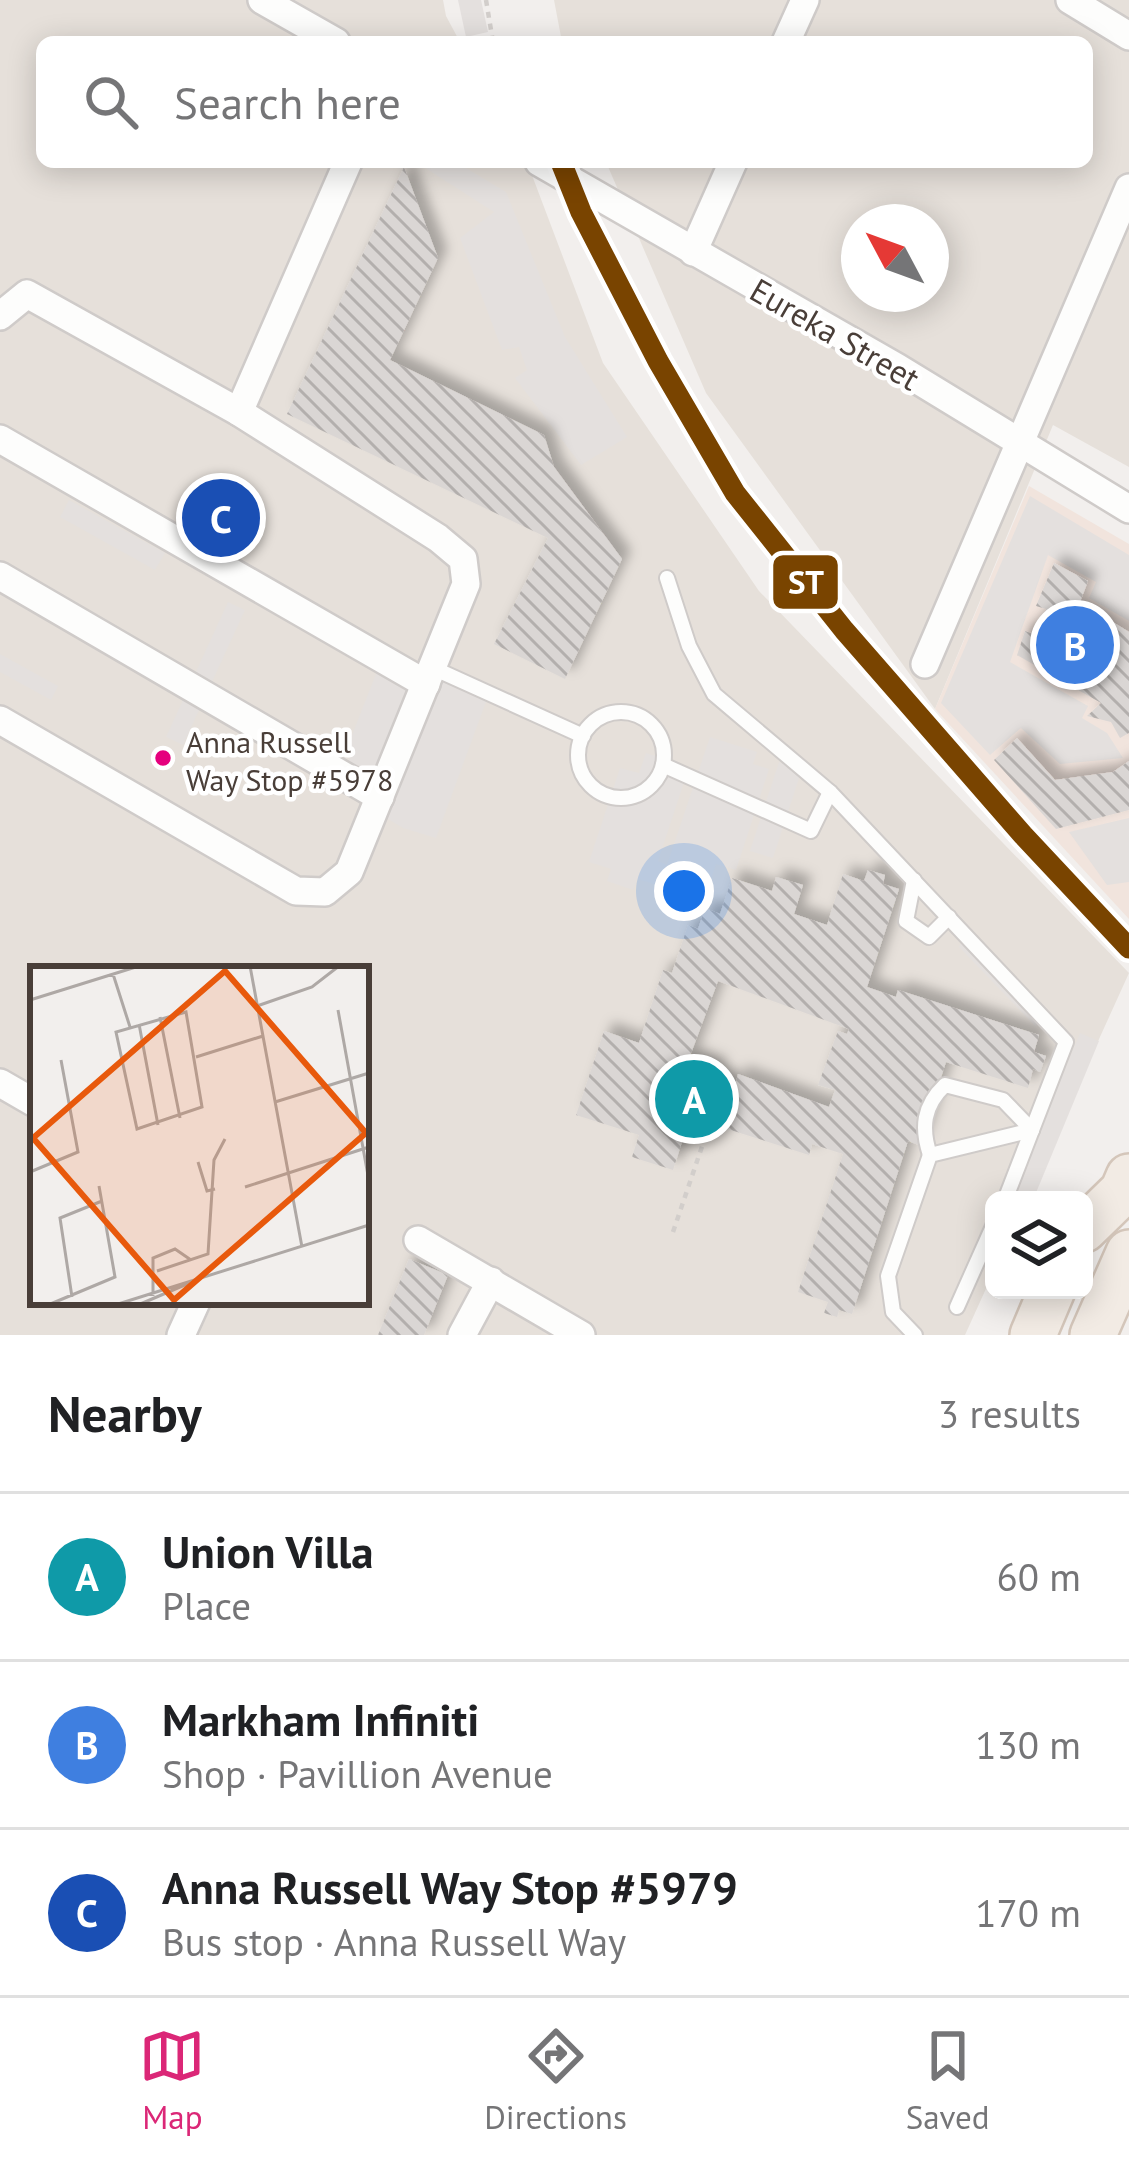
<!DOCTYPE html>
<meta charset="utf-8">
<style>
body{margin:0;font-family:"PT Sans",sans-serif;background:#f6f6f6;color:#202124}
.controls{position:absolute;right:36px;bottom:36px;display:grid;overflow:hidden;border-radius:18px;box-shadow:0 6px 30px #0003}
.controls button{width:108px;height:108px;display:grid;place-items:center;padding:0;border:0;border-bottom:3px solid #e0e0e0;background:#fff;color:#202124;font:60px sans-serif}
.compass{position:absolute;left:841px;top:204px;width:108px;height:108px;border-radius:50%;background:#fff;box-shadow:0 6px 30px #0003;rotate:311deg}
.you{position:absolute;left:684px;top:891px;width:42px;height:42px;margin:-30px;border:9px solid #fff;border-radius:50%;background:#1a73e8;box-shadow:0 0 0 18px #1a73e833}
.badge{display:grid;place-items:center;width:78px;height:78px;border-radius:50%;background:#db2777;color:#fff;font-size:39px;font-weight:700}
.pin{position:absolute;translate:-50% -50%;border:6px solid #fff;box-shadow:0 3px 12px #0006}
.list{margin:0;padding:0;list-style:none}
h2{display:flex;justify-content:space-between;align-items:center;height:156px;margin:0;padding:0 48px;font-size:51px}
h2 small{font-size:39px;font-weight:400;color:#757577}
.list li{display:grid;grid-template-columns:78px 1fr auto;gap:36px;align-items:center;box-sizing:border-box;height:168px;padding:0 48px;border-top:3px solid #e0e0e0}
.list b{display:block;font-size:45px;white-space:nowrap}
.list p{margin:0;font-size:39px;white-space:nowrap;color:#757577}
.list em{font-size:39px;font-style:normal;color:#757577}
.icon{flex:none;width:66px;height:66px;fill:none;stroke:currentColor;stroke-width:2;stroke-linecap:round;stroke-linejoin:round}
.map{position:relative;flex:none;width:1129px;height:1335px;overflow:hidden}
.search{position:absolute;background:#fff;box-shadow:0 6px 30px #0003;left:36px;right:36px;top:36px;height:132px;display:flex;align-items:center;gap:30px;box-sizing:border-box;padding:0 42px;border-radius:18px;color:#757577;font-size:45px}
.sheet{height:660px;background:#fff}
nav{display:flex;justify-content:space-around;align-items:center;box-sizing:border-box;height:168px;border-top:3px solid #e0e0e0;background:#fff;font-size:33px;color:#757577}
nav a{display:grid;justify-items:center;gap:6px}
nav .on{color:#db2777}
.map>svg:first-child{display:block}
</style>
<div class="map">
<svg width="1129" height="1335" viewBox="0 0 1129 1335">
<defs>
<pattern id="building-back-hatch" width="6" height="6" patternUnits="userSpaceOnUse" patternTransform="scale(3)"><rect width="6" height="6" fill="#dad6d4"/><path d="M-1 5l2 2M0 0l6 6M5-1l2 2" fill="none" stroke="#b3afad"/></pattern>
<filter id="shadow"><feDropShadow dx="9" dy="-9" stdDeviation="6" flood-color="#0004"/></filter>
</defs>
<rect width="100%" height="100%" fill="#f2efed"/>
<!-- residential -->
<g fill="#e6e0da" fill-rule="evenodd">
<path d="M0,0H443L446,16L460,42H42V162H527L603,363L759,591L1129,973L1026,1200H994V1271L965,1335H0ZM33,969H366V1302H33Z"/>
<path d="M554,0H1129V467L1053,425L935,709L706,393L606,162H1087V42H562ZM859,222H931V294H859Z"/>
</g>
<!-- commercial -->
<path fill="#f1e4dd" d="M1029,486L1129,544V919L935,709Z"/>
<!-- parking -->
<g fill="#e4e0de">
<path d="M458,0H481L488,32L466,37Z"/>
<path d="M416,162H456L506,192L565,337L627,437L581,465L515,378L527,370L519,347L502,350L460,238L494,212Z"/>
<path d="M1030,496L1129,555V621L1089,598L1096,582L1048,555L1010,662L1088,706L1082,718L1107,733L1123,758L1060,764L1021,728L990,755L941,703Z"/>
<path d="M69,500L165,553L155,570L60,517Z"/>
<path d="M228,602L245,610L183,745L166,737Z"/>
<path d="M387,646L487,699L436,838L403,828L361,803L347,778L352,735Z"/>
<path d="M0,654L58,686L51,700L0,672Z"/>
<path d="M710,737L757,752L753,764L769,769L736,870L716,864L704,900L638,879L633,890L607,881L611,869L589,862L620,768L639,773L646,753L689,767L658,861L667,865Z"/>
<path d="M779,762L802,769L773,858L750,851Z"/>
<path d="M1129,818V882L1107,885L1069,832Z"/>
<path d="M968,929L1043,1006L1036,1027L959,947Z"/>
<path d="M1080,1033L1099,1041L1033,1200H1010Z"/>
</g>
<!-- building -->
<g fill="url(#building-back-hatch)" fill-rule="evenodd" filter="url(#shadow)">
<path d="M404,167L438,258L390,360L544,435L554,467L622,559L565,679L494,644L548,538L287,414Z"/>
<path d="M1054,563L1088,581L1080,602L1129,632V733L1120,738L1111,722L1087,716L1101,703L1017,655L1025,631L1036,635L1046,609L1036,606Z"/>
<path d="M1017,738L1055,780L1113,772L1129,761V810L1056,829L994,760Z"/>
<path d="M868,870L885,875L883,884L899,889L867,987L896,997L898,990L1039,1035L1034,1052L1046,1056L1040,1072L1033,1069L1028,1088L946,1062L919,1145L908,1141L852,1314L839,1310L837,1317L824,1313L828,1302L798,1292L843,1154L812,1144L809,1155L690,1117L673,1170L632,1157L639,1135L576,1115L604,1031L639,1043L663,970L672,973L688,925L698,929L705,908L720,914L732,878L772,891L776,877L803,885L794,914L827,925L843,874L864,881ZM718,981L849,1029L847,1034L838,1031L818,1085L835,1090L829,1107L738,1074L736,1082L716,1075L719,1067L690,1056Z"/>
<path d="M409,1259L448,1275L424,1335H378Z"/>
</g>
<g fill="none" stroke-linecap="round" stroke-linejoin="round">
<!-- lane casing -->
<g stroke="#cfcbc9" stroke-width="18">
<g id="lane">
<path d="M667,578L689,646L714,694L830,792L1066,1042L1005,1200"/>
<path d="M433,668L583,736"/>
<circle cx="621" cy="755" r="43"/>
<path d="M663,765L811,831L830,792"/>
<path d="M914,880L906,921L929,937L949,917"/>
<path d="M930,1155C921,1128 923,1106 945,1085L1003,1100L1032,1130"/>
<path d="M957,1307L994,1224"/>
<path d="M915,1335L893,1312L888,1276L930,1155L1032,1130"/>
</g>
</g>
<!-- street casing -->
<g stroke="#cfcbc9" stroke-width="32">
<g id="street">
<path d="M262,0L336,42"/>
<path d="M1070,0L1129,36"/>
<path d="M786,42L805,0"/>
<path d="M539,162L898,368L1129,509"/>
<path d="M693,252L733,162"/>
<path d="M0,316L27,294L239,412L438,538L463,559L466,584L349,872L325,892L296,891L0,720"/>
<path d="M239,412L348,162"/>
<path d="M0,439L426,684"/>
<path d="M0,576L380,797"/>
<path d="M925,664L1129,188"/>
<path d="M0,1083L33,1102"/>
<path d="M418,1240L581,1335"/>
<path d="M181,1335L196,1302"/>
<path d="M462,1335L491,1281"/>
</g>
</g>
<!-- primary casing -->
<g stroke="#d4c6ba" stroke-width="50">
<g id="primary">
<path d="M1084,1229L1123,1191L1129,1177"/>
<path d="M1033,1335L1052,1290"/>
<path d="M1093,1335L1129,1253"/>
</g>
</g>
<!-- path -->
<g stroke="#d2cecb" stroke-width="4.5" stroke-dasharray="6 6" stroke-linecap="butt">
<path d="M486,0L493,42"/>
<path d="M673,1232L710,1123"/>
</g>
<!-- lane -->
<use href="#lane" stroke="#fdfdfc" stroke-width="14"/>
<!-- street -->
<use href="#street" stroke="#fdfdfc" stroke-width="27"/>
<!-- primary -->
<use href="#primary" stroke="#f2ebe4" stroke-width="45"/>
<!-- rail-1 casing -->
<g stroke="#fff" stroke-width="30">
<path id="rail-1" d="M561,162L581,212L658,361L735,493L844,630L1023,835L1129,948"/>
</g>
<!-- rail-1 -->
<use href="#rail-1" stroke="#794400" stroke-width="21"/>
</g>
<!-- markers -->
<circle fill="#e5007d" stroke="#fff" stroke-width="4.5" cx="163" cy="758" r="10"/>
<g text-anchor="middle" stroke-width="9" stroke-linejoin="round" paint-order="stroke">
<!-- bus labels -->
<g font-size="30" fill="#493e38" stroke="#fff" text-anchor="start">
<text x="186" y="753">Anna Russell<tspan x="186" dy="38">Way Stop #5978</tspan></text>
</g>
<!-- street labels -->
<g font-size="33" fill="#493e38" stroke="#fff">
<text transform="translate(835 334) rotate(30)" y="12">Eureka Street</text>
</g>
</g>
<!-- overview -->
<g transform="translate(30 966)">
<rect width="339" height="339" fill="#f2efed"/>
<path fill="none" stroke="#aea8a5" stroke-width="3" d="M220,0L272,281M83,8L100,61M0,34L109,0M227,40L282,21L309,0M308,44L339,215M156,46L172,141L107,163L86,66ZM130,51L150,152M109,58L128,159M166,91L233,70M245,136L339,107M168,196L177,225L185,223M0,206L48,186L31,94M215,221L339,181M127,305L178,288L184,194L195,173M123,330V292L145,283L161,294M42,331L30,252L72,235M18,339L85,311L69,220M85,339L339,259M108,339L164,315"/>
<path fill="#e8590c" fill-opacity="0.15" stroke="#e8590c" stroke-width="6" d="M195,5L336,167L144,334L3,172Z"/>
<rect width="339" height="339" fill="none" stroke="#493e38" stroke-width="6"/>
</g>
<rect stroke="#fff" stroke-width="4.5" x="771" y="553" width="69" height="58" rx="12" fill="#794400"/>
<g font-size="33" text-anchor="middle" font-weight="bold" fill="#fff">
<text x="806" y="594">ST</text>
</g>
</svg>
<div class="controls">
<button><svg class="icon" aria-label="layers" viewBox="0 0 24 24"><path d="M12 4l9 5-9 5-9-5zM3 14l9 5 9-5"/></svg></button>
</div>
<svg class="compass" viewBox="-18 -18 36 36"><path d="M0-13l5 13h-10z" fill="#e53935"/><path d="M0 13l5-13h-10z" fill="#757577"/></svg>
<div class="you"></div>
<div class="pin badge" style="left:694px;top:1099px;background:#0f9aa8">A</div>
<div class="pin badge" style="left:1075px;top:645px;background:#3f7fe0">B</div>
<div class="pin badge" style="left:221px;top:518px;background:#1a4fb4">C</div>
<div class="search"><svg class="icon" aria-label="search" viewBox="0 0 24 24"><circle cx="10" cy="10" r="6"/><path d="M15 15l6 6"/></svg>Search here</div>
</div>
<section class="sheet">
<h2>Nearby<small>3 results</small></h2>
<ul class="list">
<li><span class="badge" style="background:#0f9aa8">A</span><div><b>Union Villa</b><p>Place</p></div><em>60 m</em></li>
<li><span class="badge" style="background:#3f7fe0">B</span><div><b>Markham Infiniti</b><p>Shop · Pavillion Avenue</p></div><em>130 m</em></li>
<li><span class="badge" style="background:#1a4fb4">C</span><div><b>Anna Russell Way Stop #5979</b><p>Bus stop · Anna Russell Way</p></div><em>170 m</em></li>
</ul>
</section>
<nav>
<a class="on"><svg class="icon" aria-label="map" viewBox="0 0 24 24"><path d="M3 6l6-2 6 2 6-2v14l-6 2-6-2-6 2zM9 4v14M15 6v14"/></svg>Map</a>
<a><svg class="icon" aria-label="directions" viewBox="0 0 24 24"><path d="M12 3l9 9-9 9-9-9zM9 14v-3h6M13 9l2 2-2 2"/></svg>Directions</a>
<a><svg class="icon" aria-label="saved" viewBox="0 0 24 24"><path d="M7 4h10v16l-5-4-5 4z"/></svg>Saved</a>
</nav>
